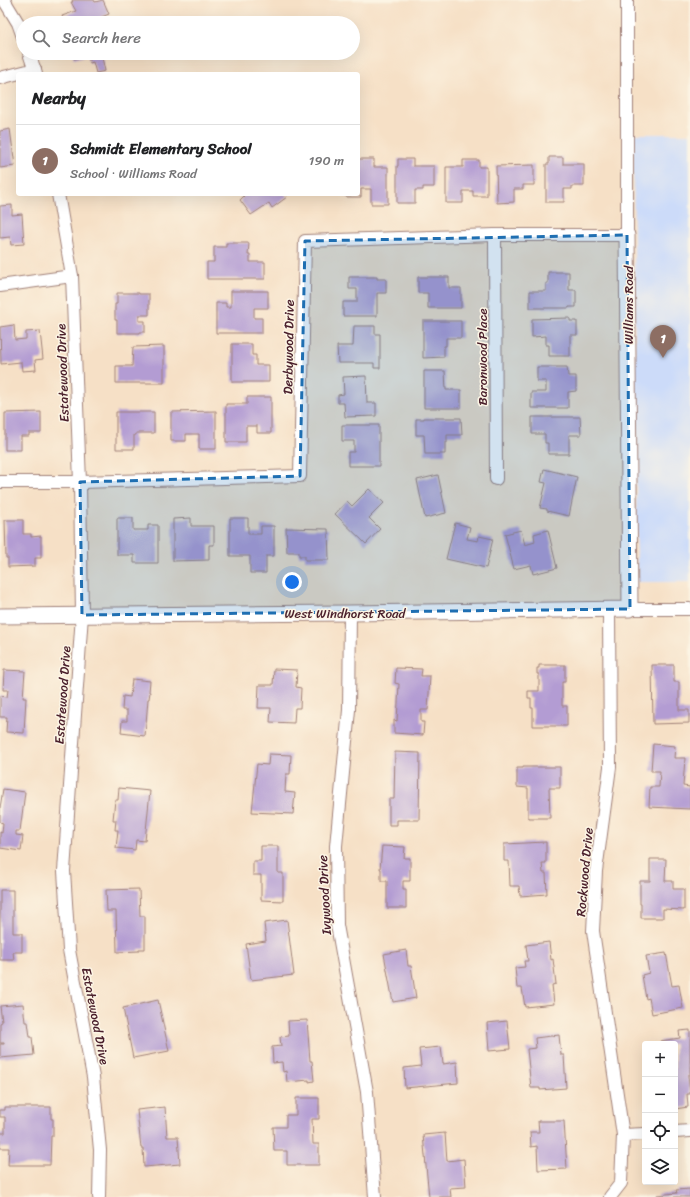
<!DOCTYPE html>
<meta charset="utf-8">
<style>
body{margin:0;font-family:Sriracha,sans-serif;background:#f6f6f6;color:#202124}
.controls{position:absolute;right:12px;bottom:12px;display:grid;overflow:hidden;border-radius:4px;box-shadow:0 4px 16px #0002}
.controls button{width:36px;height:36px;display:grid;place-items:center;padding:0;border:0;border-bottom:1px solid #e0e0e0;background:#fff;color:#202124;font:20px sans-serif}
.you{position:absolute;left:292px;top:582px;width:14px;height:14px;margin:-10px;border:3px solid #fff;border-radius:50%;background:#1a73e8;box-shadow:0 0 0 6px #1a73e833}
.badge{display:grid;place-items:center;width:26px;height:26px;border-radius:50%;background:#ea580c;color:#fff;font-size:13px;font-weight:700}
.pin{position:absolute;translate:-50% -33px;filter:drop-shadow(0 1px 2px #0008)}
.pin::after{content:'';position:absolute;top:21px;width:14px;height:12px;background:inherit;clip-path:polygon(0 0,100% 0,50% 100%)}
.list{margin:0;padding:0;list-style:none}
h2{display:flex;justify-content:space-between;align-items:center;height:52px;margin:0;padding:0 16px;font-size:17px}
h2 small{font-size:13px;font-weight:400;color:#757577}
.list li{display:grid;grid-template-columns:26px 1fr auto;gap:12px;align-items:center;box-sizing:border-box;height:72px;padding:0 16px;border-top:1px solid #e0e0e0}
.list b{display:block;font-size:15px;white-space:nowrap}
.list p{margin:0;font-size:13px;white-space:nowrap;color:#757577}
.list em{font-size:13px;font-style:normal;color:#757577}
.icon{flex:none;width:22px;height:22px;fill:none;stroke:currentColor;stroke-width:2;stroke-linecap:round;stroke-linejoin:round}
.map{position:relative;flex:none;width:690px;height:1197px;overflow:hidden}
.search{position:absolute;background:#fff;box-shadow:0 4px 16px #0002;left:16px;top:16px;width:344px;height:44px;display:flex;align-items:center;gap:10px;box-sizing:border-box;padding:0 14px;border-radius:22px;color:#757577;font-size:15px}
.panel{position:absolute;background:#fff;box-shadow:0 4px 16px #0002;left:16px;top:72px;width:344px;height:124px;border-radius:4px}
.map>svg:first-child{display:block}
</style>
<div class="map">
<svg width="690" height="1197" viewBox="0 0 690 1197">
<rect width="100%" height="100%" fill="#fcf5e5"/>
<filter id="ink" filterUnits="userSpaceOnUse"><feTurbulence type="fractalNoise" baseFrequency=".025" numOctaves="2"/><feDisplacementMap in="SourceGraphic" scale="8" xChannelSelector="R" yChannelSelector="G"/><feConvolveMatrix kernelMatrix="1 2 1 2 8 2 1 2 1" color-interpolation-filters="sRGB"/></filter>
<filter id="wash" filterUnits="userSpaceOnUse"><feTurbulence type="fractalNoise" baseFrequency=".012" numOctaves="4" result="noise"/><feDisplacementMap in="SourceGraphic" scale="16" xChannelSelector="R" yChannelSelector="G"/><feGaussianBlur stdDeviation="0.9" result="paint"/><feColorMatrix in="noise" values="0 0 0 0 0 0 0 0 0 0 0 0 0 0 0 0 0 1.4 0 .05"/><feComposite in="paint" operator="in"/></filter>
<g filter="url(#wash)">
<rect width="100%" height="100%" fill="#f6e0c6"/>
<!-- built -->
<path fill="#ccdbf9" d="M633,134H690V582H637Z"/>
<g id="blocks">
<!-- building -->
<g fill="#b39cd3">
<path d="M72,0H94L95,2L103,0L109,14L87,23H65L62,16L76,11L71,2H73Z"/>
<path d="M73,53H101L105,71L96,73L93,62L90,63L87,55L74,59Z"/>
<path d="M10,129L15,166L0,168V131Z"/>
<path d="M549,157H563V164H584V186H572V189H564V202H546V164H549Z"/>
<path d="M358,159H374V167H388V204H371V189H361V197H346V194H358Z"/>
<path d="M398,159H413V166H434V187H423V190H415V203H397V166H398Z"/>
<path d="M463,160H479V167H487V196H473V191H463V203H446V167H463Z"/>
<path d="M534,165V185H523V189H514V202L497,203L496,166Z"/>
<path d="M242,194H285L287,197L272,208L269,203L251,215L240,200L244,196Z"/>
<path d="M12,205V215L22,214L24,244L11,245L10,237L0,238V206Z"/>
<path d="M226,243H249L248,255H250V262H265V279H207V262H214V247H226Z"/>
<path d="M548,272H569V290H576V307H569V308H530V291H546V283H548Z"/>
<path d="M349,277H377V279H386V293H377V316H343V302H357V289H349Z"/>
<path d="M418,277H449V288H461V308H428V293H418Z"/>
<path d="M231,291H268V308H254V318H262V333H216V303H226V307H231Z"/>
<path d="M117,293H139V294H149V315H139V321H145V332H140V333H117V320H115V304H117Z"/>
<path d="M570,318V321H577V335H570V356H549V345H546V336L532,337V319Z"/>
<path d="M423,321H461V338H446V346H444V357L423,358Z"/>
<path d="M14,325L15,340L26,339V332L40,331L43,359L35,360L36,370L22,371L21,362L1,364L0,327Z"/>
<path d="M354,326H375V334H380V368H374V363H338L337,346H353Z"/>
<path d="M232,344H252V355H256V365H269V382H232Z"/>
<path d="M164,346V383H116V366H132L133,347Z"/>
<path d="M537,367H567L568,376H576V391L568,392V408H531V392H546V381H537Z"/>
<path d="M424,371H445L446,390H461V408H424Z"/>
<path d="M366,376L367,403H376V416L345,417L344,403H338V395L344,394L343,377Z"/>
<path d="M247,397H271V433H257V426H246V442H226V404H247Z"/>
<path d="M216,411V449H199V434H186V441H171V412Z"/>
<path d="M41,412V433H29V436H21V450H5V413Z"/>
<path d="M116,412H154V433H136V435H134V449H116Z"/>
<path d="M532,417H580L581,435H569V454H548V443H545V434H532Z"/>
<path d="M424,418H461L462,435H447V443H445V454H425L424,435H416V419H424Z"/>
<path d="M342,425H379V466H348V452H354V441H342Z"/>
<path d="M544,469L577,477L569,516L547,511V509L540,508L546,483L541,482Z"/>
<path d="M438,475L446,513L425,518L417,480Z"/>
<path d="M369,489L384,503L369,518L380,529L366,544L335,514L347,501L352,506Z"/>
<path d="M117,518H133V530H148V525H158V563H134V555H117Z"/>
<path d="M191,518V526H214V545H209V560L173,561V519Z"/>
<path d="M230,518H248V534H261V526H274V556H266V573H250V556H230Z"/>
<path d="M5,520H23V534H31V537L41,536V558H35V566L8,567V558H6Z"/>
<path d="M455,523L470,527L467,539L478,541L479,536L493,539L486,568L446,559Z"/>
<path d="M286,528L328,529L329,560H305V556H299V552H287Z"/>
<path d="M521,530L525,545L535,542L534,534L548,530L557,568L533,574L531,565L514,569L505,534Z"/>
<path d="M539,665H565V682H562V706H567V726H533V708H531V698H528V691H539V674H537V668H539Z"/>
<path d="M652,665H674V682H679V710H689V723L653,724Z"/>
<path d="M396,668L422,669L421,676H430L428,710H421V722H424L423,735L394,733V720L397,721L399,684L395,683Z"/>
<path d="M274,669L297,670L296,687L301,688L300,708H295L294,723L270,722L271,708H258L259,685H273Z"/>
<path d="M4,670L25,671L23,698H26L24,733L6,732L7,717H0V696L7,697L8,690H3Z"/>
<path d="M132,679L150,681L149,692H150L149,699H148L145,736L121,733L122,721H127V710H122L123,696L130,697Z"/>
<path d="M653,744L675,746L674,758H685L683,786L690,787V809L649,807L650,787H659L660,771H651Z"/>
<path d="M395,752L420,753L419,820H397V825H389V799H394Z"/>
<path d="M269,754L291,755L290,774H286L285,792L295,793L293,814L252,812L257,764L268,765Z"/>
<path d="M523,767H560V788H549L550,818H528V788L517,787V768H523Z"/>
<path d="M119,788L150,791L145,841L136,840L135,850L116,848L118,830H115L116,820H113L115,800H118Z"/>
<path d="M3,789L25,792L20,831H16V835L23,836L21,851L0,848V832L2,833L3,823L0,822V808Z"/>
<path d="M546,842V863H542L543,873H546L547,894L520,896L519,886H510L509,861H504V844Z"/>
<path d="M261,846H278V873H283V901L261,900V875H253V861H261Z"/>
<path d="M382,846L405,847L404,858H410V881H403V889H406V908H387V881H381V869H380Z"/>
<path d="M650,859H666L665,881H673V889H684V910L663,909V918H641V904H640V881H650Z"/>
<path d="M139,889L140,916H145V949H139V951L117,952L116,911H107L106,890Z"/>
<path d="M0,890H13V933H22V952H13L14,960H0Z"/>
<path d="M287,920L294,975L251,980L246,944L266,941L264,923Z"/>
<path d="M549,942L551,960L553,959L556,984L552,985L554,1004L525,1007L522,988H517L515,968L525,967L524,961H528L526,945Z"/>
<path d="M406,950L408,966H411L416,998L393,1002L384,954Z"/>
<path d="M666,953L672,986L679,985L683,1008L652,1014L649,998L646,999L642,975L649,973L646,956Z"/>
<path d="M158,1000L169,1051L133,1058L123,1008Z"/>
<path d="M23,1004L25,1022H28L30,1037H32L34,1055L0,1058V1044H4V1043H0V1023L2,1022L0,1006Z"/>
<path d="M307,1020L310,1061H312L314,1081L309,1082V1080L287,1082L286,1071L283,1072L282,1062L273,1063L272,1047L281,1046L280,1037L289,1036L288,1021Z"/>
<path d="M507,1021L510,1049L489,1051L487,1023Z"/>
<path d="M690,1030V1075H688L690,1094H687L688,1107L675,1109V1044H661L660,1041L680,1038L679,1031Z"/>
<path d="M559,1035L561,1055H564L566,1088L540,1090V1088H531L527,1049L536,1048L535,1038Z"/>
<path d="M441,1047L443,1064L457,1062L458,1083L405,1088L404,1068L421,1066L419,1049Z"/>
<path d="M296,1098H319V1119H312L313,1144H319V1165H287V1151H274L273,1127H286V1115H296Z"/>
<path d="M5,1107H51V1119H53V1136H51L50,1165H8L9,1148H0V1133H5V1117H0V1110H5Z"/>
<path d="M165,1107L167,1137H178L180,1164L144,1167L143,1148H141L137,1110Z"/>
<path d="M538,1121H564L567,1169L538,1170L537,1146L531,1147L530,1132H539Z"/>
<path d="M445,1133L447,1161L464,1159L466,1187L450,1188L451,1197H429L423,1135Z"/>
<path d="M690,1189V1197H657V1195L677,1193L676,1190Z"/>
</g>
</g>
</g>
<g filter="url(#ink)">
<use href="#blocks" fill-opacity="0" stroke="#a08078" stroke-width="1"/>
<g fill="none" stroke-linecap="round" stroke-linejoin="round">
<!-- minor casing -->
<g stroke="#a08078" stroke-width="14">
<g id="minor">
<path d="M4,0L18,23L23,37"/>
<path d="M29,53L36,74"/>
<path d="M0,78L35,69"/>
<path d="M58,194L72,276L80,482L82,615L64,871L69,950L93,1077L100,1150L99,1197"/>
<path d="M495,235L496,479"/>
<path d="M0,286L72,276"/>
<path d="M0,482H80L300,476L305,241L495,235H627V0"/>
<path d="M630,609H690"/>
<path d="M609,610L610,767L596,871L593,931L623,1135L621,1183L610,1197"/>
<path d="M350,613L349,710L336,846L337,925L367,1092L375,1197"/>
<path d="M675,1132L690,1131"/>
<path d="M623,1135L645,1134"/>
</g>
</g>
<!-- tertiary casing -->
<g stroke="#a08078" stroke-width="17">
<path id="tertiary" d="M0,616L350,613L630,609L627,235"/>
</g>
<!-- minor -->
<use href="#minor" stroke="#fff" stroke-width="12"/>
<!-- tertiary -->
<use href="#tertiary" stroke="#fff" stroke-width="15"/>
</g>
</g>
<!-- marked area -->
<path fill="#1f6fb2" fill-opacity="0.2" stroke="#1f6fb2" stroke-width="3" stroke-dasharray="8 5" stroke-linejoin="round" d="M627,235L630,609L82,615L80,482L300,476L305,241Z"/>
<g text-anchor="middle" stroke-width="3" stroke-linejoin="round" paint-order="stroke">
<!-- street labels -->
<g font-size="13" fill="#4a1f2b" stroke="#fcf5e5">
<text transform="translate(628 305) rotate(-90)" y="5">Williams Road</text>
<text transform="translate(288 347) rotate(-89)" y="5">Derbywood Drive</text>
<text transform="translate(482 357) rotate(-90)" y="5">Baronwood Place</text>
<text transform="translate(62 373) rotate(-92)" y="5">Estatewood Drive</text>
<text x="345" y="618">West Windhorst Road</text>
<text transform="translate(62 695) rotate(-86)" y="5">Estatewood Drive</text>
<text transform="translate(584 872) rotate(-85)" y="5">Rockwood Drive</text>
<text transform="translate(324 895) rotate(-93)" y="5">Ivywood Drive</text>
<text transform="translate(96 1016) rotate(79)" y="5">Estatewood Drive</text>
</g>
</g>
</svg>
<div class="controls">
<button>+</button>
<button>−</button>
<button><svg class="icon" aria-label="locate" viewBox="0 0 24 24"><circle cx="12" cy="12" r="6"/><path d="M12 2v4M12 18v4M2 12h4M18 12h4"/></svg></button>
<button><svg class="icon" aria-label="layers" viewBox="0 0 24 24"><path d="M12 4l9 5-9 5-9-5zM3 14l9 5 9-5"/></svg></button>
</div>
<div class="you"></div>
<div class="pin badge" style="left:663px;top:358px;background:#8d6e63">1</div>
<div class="search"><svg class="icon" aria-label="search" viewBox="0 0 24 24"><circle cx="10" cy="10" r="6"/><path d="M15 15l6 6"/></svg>Search here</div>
<section class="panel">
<h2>Nearby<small></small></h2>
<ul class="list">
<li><span class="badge" style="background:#8d6e63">1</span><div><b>Schmidt Elementary School</b><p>School · Williams Road</p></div><em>190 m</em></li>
</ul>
</section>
</div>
